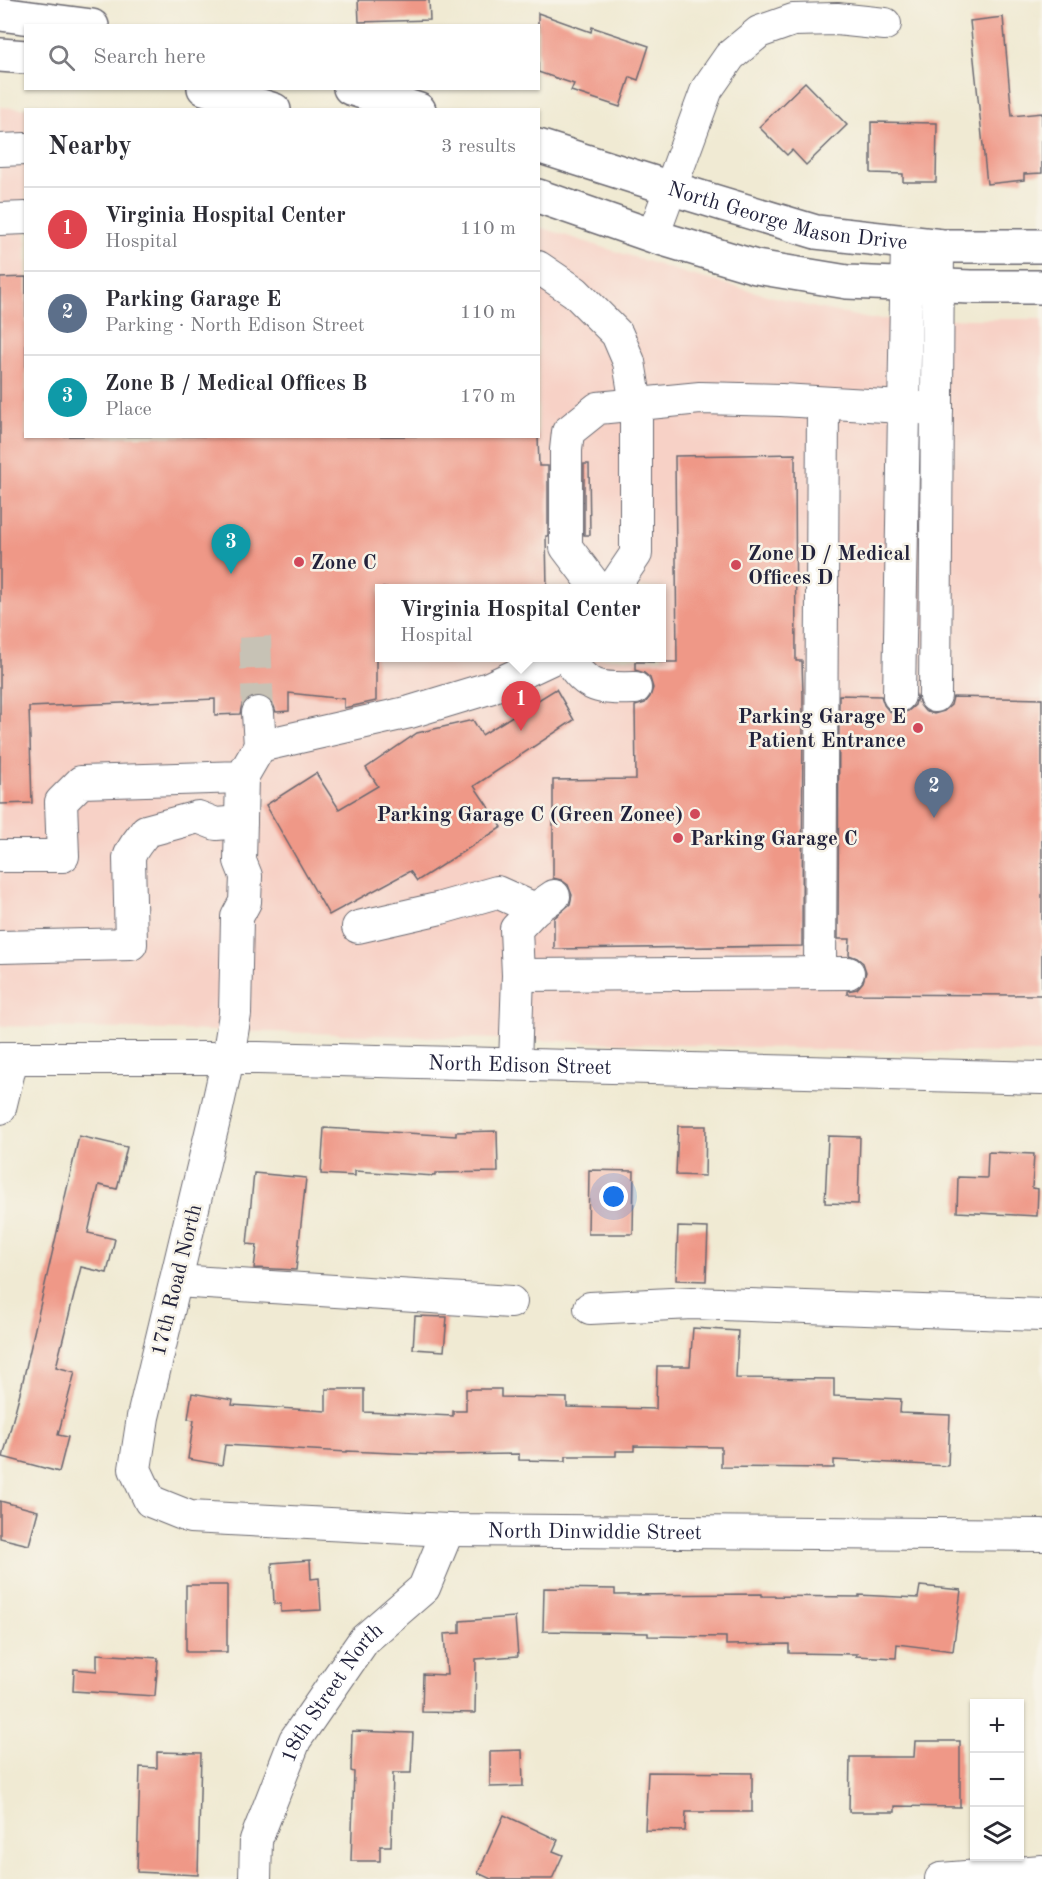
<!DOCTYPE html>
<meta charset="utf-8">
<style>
body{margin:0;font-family:"Old Standard TT",serif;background:#f2f2f3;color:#2b2b33}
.controls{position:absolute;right:18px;bottom:18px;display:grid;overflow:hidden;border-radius:0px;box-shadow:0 2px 4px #0004}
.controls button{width:54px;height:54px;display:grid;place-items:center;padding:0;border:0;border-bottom:2px solid #e1e1e2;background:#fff;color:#2b2b33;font:30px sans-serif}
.you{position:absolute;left:614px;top:1197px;width:21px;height:21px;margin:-15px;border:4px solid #fff;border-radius:50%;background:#1a73e8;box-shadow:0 0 0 9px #1a73e833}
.badge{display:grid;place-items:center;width:39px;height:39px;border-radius:50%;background:#2563eb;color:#fff;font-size:20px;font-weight:700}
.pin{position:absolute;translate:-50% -50px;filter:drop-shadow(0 2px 3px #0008)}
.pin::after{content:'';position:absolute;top:32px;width:21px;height:18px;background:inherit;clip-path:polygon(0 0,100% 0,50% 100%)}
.popup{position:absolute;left:375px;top:584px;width:291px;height:78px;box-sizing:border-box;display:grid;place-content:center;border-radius:0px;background:#fff;filter:drop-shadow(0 2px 4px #0005);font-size:20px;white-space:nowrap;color:#7c7c81}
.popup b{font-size:22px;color:#2b2b33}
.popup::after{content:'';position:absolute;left:50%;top:100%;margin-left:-12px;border:12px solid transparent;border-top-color:#fff}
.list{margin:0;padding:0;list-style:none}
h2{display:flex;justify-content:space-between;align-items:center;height:78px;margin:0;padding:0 24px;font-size:26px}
h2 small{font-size:20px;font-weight:400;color:#7c7c81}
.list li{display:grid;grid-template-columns:39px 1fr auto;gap:18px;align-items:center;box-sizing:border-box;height:84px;padding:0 24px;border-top:2px solid #e1e1e2}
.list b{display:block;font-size:22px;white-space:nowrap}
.list p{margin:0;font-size:20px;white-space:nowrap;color:#7c7c81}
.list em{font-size:20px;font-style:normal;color:#7c7c81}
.icon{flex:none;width:33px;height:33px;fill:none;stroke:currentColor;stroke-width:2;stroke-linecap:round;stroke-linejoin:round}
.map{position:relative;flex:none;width:1042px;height:1879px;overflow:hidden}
.search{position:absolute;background:#fff;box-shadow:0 2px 4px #0004;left:24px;top:24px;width:516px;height:66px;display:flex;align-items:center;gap:15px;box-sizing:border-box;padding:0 21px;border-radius:0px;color:#7c7c81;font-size:22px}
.panel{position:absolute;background:#fff;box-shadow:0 2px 4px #0004;left:24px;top:108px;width:516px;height:330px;border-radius:0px}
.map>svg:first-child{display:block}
</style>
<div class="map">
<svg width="1042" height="1879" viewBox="0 0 1042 1879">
<rect width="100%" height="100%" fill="#f7f3e8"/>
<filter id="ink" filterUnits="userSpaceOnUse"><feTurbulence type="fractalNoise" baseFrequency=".0167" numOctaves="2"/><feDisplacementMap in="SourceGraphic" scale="12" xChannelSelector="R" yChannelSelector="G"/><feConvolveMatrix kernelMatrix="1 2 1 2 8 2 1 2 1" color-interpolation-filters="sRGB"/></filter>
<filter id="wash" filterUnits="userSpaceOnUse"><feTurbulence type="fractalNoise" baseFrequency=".008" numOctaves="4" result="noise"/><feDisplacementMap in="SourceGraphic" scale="24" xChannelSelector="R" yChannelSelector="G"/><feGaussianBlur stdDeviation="1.35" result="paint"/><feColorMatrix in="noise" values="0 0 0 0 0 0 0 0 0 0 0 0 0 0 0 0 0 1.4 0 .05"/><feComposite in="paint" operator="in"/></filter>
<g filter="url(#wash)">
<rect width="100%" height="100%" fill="#f0ead3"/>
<!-- built -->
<path fill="#f7d1c6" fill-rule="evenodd" d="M0,107L31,109L26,110V436H538L539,227L687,274L808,306L869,319H1042V1053L874,1051L312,1033L0,1026ZM380,588H662V658H380Z"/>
<g id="blocks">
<!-- building -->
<g fill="#ef9887">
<path d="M358,0H429L430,20L359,22Z"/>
<path d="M538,13L591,32L592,27L649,46L638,80L630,77L620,107L571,91L574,84L538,72Z"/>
<path d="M1003,17L1012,116L1042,113V173L1024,174V180L987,184L970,21Z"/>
<path d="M805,82L847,125L806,165L792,150L787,155L759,127Z"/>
<path d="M871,122L937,123L936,182H903V174L871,173Z"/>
<path d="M26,277V436H538L539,466H548V536H546L547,588H380V655L376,656V701L344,708V699L289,693V711L276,712L273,704L267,697L256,695L249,698L242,704L240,714L215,715V699L29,707L32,803L0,804V278Z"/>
<path d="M795,454L796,661H802L803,695L802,946L554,949V918L570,904L572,895L568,885L561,880L553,878V780L636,779L635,706L645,703L650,697L653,688L650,678L644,673L635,670V662H677L675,456Z"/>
<path d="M584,464H589L590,535H584Z"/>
<path d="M556,689L574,720L474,786L502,827L417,881L410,871L329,915L266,805L316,773L339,809L378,786L366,768L417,733L473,720L482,735Z"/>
<path d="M839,695L881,696L884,705L889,711L898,714L908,711L915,705L917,696L920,705L925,711L934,714L944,711L951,705L953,697L1042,699V995L847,994V991L857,989L863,982L866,972L863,963L857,958L849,955L850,939H838Z"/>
<path d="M678,1126H706L705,1176L676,1175Z"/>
<path d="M324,1128L456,1136V1132L497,1131L498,1172L435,1173V1176L355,1171V1176L321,1174Z"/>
<path d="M79,1136L127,1147L117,1189L99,1185L88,1233L115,1239L107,1273L81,1267L56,1367L75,1372L58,1435L68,1437L59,1472L3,1457L22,1385Z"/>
<path d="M828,1136L860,1137L858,1204L825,1203Z"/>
<path d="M988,1152L1034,1154L1032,1188L1038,1189L1037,1216L957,1212L958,1177L987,1178Z"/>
<path d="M589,1170L634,1171L633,1234H588Z"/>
<path d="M254,1173L306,1178L296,1270L254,1268L257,1245L247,1244Z"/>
<path d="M678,1227L708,1228L706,1281L676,1280Z"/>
<path d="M415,1316L447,1317L444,1351L413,1349Z"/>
<path d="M693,1328L738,1331L736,1378L834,1379V1396L901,1399L900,1413L950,1415L948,1466L834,1460V1468L721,1467V1447L634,1446V1451H616V1456H566V1461L519,1460V1454L439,1455L347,1451V1452L225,1445L222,1465L188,1459L194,1420L188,1419L192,1393L233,1400L232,1405L326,1411V1389H364V1412L453,1416V1411H466V1389H501V1397L567,1398V1407L656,1409L657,1366H690Z"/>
<path d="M0,1501L38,1511L29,1545L0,1538Z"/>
<path d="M310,1560L311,1579L319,1578L321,1610L281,1612V1604H274L272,1563Z"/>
<rect x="186" y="1585" width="41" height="67"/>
<path d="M920,1586L961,1590L953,1651L897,1644L896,1658L856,1656L857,1654L789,1653V1644L726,1645V1637L648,1636V1633L543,1631L544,1588L615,1589V1595L762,1594V1596L859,1597V1595L918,1598Z"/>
<path d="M515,1617L518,1656L476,1659L475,1713L422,1712L423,1674L447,1675L444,1634L460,1633V1621Z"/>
<path d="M97,1654L158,1658L155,1696L73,1691L74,1669L97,1671Z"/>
<path d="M352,1731L413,1733L411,1773H393L391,1846H380V1861H351L354,1772L351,1771Z"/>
<path d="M915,1741H960V1807L895,1806V1812H849L850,1757H914Z"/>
<path d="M522,1750L523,1786L490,1787V1751Z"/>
<path d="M157,1752L201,1753L198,1875L137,1872L140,1767L157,1768Z"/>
<path d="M648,1772L752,1773V1812H686L685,1831L645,1830Z"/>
<path d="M504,1815L558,1840L553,1851L563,1855L552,1879H491L478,1873Z"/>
</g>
</g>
</g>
<g filter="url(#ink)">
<use href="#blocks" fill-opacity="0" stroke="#6a6870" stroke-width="1.5"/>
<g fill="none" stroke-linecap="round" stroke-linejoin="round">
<!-- minor-tunnel -->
<path stroke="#c7c2b5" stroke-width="32" stroke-dasharray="32 16" stroke-linecap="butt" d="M255,637L258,713"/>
<!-- minor casing -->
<g stroke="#6a6870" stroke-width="34">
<g id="minor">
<path d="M0,150L26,149"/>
<path d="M0,219L26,218"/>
<path d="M653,236L707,89L730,56L759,32L793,20L837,19L885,24"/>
<path d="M538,267L575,292L617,334L629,362L636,404V554L613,588"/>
<path d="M597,588L566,547V450L568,432L598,408L700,398L781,400L937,409"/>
<path d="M568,658C586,689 601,689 635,688"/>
<path d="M899,696L907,242"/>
<path d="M935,696L938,245"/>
<path d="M258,713L260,746"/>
<path id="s1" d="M242,777L240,861L246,876L245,902L237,917L235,1014L228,1058L217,1108L143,1417L135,1469L150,1501L190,1517L448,1530L1042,1535"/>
<path d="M0,856H63L61,802L81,782L242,777L260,746L410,712L489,688L553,658"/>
<path d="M358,927L441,908L497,892L535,909"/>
<path d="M0,947L131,944L129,858C132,847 140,840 146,831L198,817L216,824L241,822"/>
<path d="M820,973L823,403"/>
<path d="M518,975L848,973"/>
<path id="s2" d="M0,1058H258L1042,1078"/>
<path d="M515,1064L518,975L516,929L535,909L554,896"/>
<path d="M0,1108L12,1058"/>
<path d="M176,1281L511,1302"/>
<path d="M590,1308L692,1303L1042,1315"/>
<path id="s3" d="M255,1879L256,1840L295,1740L364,1640L424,1588L448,1530"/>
<path d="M941,1879L1042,1871"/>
</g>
</g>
<!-- major casing -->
<g stroke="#6a6870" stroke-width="36">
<g id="major">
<path d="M0,14L92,26"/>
<path d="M0,55L26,57"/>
<path d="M204,88L274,110"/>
<path d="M350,88L419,110"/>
<path id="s4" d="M538,146L670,188L816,232L942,246H1042"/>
<path d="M538,196L653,236L756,267L847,282L971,287H1042"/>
</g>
</g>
<!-- minor -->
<use href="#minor" stroke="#fff" stroke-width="32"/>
<!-- major -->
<use href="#major" stroke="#fff" stroke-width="33"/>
</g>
</g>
<!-- markers -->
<g fill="#d1495b" stroke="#f7f3e8" stroke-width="2">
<circle cx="299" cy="562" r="6"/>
<circle cx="736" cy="565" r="6"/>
<circle cx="918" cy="728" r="6"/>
<circle cx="695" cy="814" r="6"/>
<circle cx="678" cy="838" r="6"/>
</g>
<g text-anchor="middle" stroke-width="5" stroke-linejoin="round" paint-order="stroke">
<!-- street labels -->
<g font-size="21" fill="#22223b" stroke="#f7f3e8">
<text dy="7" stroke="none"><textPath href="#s4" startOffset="260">North George Mason Drive</textPath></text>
<text dy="7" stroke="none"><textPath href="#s2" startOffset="520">North Edison Street</textPath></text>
<text transform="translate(176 1280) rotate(-76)" y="7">17th Road North</text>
<text dy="7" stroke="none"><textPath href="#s1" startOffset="1190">North Dinwiddie Street</textPath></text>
<text dy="7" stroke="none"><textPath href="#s3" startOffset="206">18th Street North</textPath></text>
</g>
<!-- poi labels -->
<g font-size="21" font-weight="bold" fill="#22223b" stroke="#f7f3e8" text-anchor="start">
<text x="748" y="560">Zone D / Medical<tspan x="748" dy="24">Offices D</tspan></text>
<text x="311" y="569">Zone C</text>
<text x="906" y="723" text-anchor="end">Parking Garage E<tspan x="906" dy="24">Patient Entrance</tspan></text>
<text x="683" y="821" text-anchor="end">Parking Garage C (Green Zonee)</text>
<text x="690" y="845">Parking Garage C</text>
</g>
</g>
</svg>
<div class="controls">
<button>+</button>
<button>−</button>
<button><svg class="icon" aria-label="layers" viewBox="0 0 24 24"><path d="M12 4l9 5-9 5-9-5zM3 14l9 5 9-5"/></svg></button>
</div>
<div class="you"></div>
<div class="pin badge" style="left:521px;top:731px;background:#e0444e">1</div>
<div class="popup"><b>Virginia Hospital Center</b>Hospital</div>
<div class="pin badge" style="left:934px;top:818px;background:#5c6f8a">2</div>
<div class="pin badge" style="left:231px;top:574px;background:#0f9aa8">3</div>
<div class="search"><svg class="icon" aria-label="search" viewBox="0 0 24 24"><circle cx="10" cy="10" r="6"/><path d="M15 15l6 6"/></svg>Search here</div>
<section class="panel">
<h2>Nearby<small>3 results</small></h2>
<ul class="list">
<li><span class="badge" style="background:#e0444e">1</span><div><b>Virginia Hospital Center</b><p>Hospital</p></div><em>110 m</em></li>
<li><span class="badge" style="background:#5c6f8a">2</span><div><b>Parking Garage E</b><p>Parking · North Edison Street</p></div><em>110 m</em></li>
<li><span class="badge" style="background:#0f9aa8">3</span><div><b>Zone B / Medical Offices B</b><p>Place</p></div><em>170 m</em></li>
</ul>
</section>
</div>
